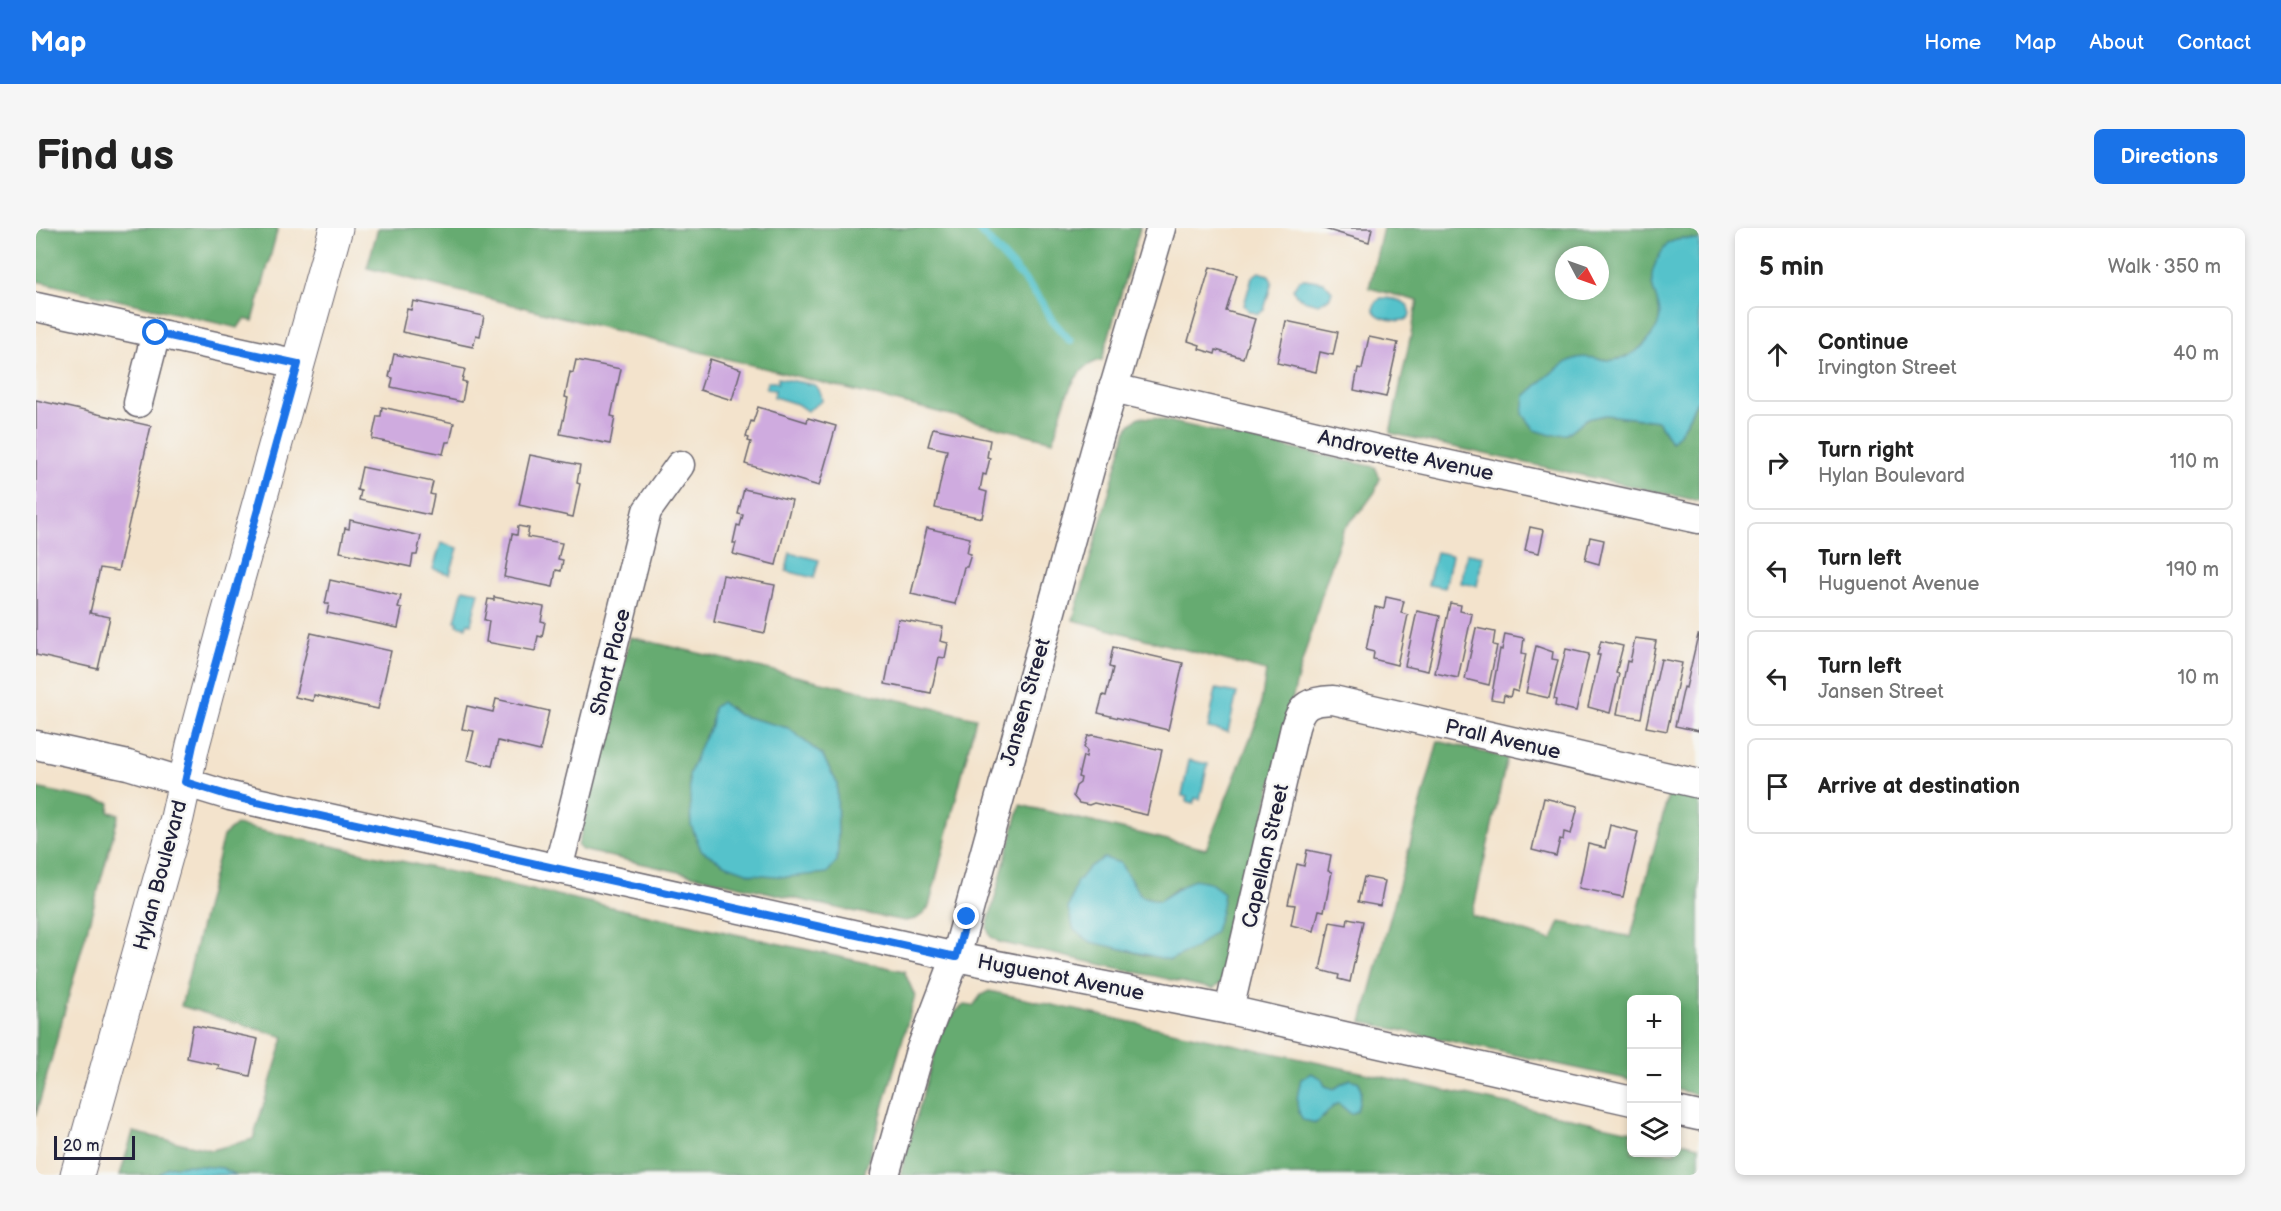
<!DOCTYPE html>
<meta charset="utf-8">
<style>
body{margin:0;font-family:"Balsamiq Sans",sans-serif;background:#f6f6f6;color:#222}
.controls{position:absolute;right:18px;bottom:18px;display:grid;overflow:hidden;border-radius:9px;box-shadow:0 3px 9px #0003}
.controls button{width:54px;height:54px;display:grid;place-items:center;padding:0;border:0;border-bottom:2px solid #e0e0e0;background:#fff;color:#222;font:30px sans-serif}
.compass{position:absolute;left:1519px;top:18px;width:54px;height:54px;border-radius:50%;background:#fff;box-shadow:0 3px 9px #0003;rotate:131deg}
.scale{position:absolute;left:18px;bottom:15px;width:81px;box-sizing:border-box;padding-left:6px;border:3px solid #22223b;border-top:0;font-size:16px;line-height:21px;white-space:nowrap;color:#22223b;-webkit-text-stroke:4px #f6f6f2;paint-order:stroke}
.stop{position:absolute;width:18px;height:18px;margin:-14px;border:4px solid #1a73e8;border-radius:50%;background:#fff}
.stop.end{background:#1a73e8;border-color:#fff;box-shadow:0 2px 6px #0008}
.list{margin:0;padding:0;list-style:none}
h2{display:flex;justify-content:space-between;align-items:center;height:78px;margin:0;padding:0 24px;font-size:26px}
h2 small{font-size:20px;font-weight:400;color:#767676}
.list li{display:grid;grid-template-columns:39px 1fr auto;gap:18px;align-items:center;box-sizing:border-box;height:96px;margin:0 12px 12px;padding:0 12px;border:2px solid #e0e0e0;border-radius:9px}
.list b{display:block;font-size:22px;white-space:nowrap}
.list p{margin:0;font-size:20px;white-space:nowrap;color:#767676}
.list em{font-size:20px;font-style:normal;color:#767676}
.icon{flex:none;width:33px;height:33px;fill:none;stroke:currentColor;stroke-width:2;stroke-linecap:round;stroke-linejoin:round}
.map{position:relative;flex:none;width:1663px;height:947px;overflow:hidden;border-radius:9px}
header{display:flex;align-items:center;gap:36px;box-sizing:border-box;height:84px;padding:0 30px;background:#1a73e8;color:#fff}
header strong{font-size:28px}
nav{display:flex;gap:33px;margin-inline-start:auto;font-size:21px}
.intro{display:flex;align-items:center;justify-content:space-between;box-sizing:border-box;height:144px;padding:0 36px}
h1{margin:0;font-size:42px}
.button{padding:15px 27px;border-radius:9px;background:#1a73e8;color:#fff;font-size:21px;font-weight:700}
main{display:flex;gap:36px;padding:0 36px}
aside{flex:1;background:#fff;border-radius:9px;box-shadow:0 3px 9px #0003}
.map>svg:first-child{display:block}
</style>
<header>
<strong>Map</strong>
<nav><a>Home</a><a>Map</a><a>About</a><a>Contact</a></nav>
</header>
<div class="intro"><h1>Find us</h1><a class="button">Directions</a></div>
<main>
<div class="map">
<svg width="1663" height="947" viewBox="0 0 1663 947">
<rect width="100%" height="100%" fill="#f6f6f2"/>
<filter id="ink" filterUnits="userSpaceOnUse"><feTurbulence type="fractalNoise" baseFrequency=".0167" numOctaves="2"/><feDisplacementMap in="SourceGraphic" scale="12" xChannelSelector="R" yChannelSelector="G"/><feConvolveMatrix kernelMatrix="1 2 1 2 8 2 1 2 1" color-interpolation-filters="sRGB"/></filter>
<filter id="wash" filterUnits="userSpaceOnUse"><feTurbulence type="fractalNoise" baseFrequency=".008" numOctaves="4" result="noise"/><feDisplacementMap in="SourceGraphic" scale="24" xChannelSelector="R" yChannelSelector="G"/><feGaussianBlur stdDeviation="1.35" result="paint"/><feColorMatrix in="noise" values="0 0 0 0 0 0 0 0 0 0 0 0 0 0 0 0 0 1.4 0 .05"/><feComposite in="paint" operator="in"/></filter>
<g filter="url(#wash)">
<rect width="100%" height="100%" fill="#f3e3cc"/>
<!-- forest -->
<g fill="#66ab71" stroke="#446656" stroke-width="1.5" fill-rule="evenodd">
<path d="M0,0H242L217,93L208,91L202,100L0,53Z"/>
<path d="M342,0H1104L1066,132C1032,138 1026,186 1017,213L331,40Z"/>
<path d="M1347,0H1663V12L1646,10L1633,16L1623,30L1616,48L1618,63L1624,77L1623,96L1614,110L1598,126L1578,132L1541,130L1531,206L1550,191L1570,187L1622,193L1635,214C1649,202 1653,185 1663,170V273L1354,205L1382,73L1333,60ZM1528,27H1564V63H1528Z"/>
<path d="M1103,189L1118,190L1339,239L1344,250L1339,264L1328,279L1307,302L1289,356L1261,452L1191,741L1185,755L1177,761L963,714L954,708L951,699L984,577L1170,621L1223,488L1230,443L1037,392L1090,204L1094,197ZM1094,654L1105,668L1124,673L1142,659L1112,728L1079,719Z"/>
<path d="M594,409L940,490L895,671L893,679L887,686L880,691L869,693L805,681L546,622L542,618ZM694,479L702,487L752,500L786,527L801,555L802,619L791,645L776,646L665,516L675,498Z"/>
<path d="M1402,513L1471,530L1436,688L1516,712L1524,694L1595,709L1633,564L1663,571V867L1641,862L1640,772H1596L1595,852L1326,794Z"/>
<path d="M0,560L74,575L73,584L83,586L0,887Z"/>
<path d="M200,597L868,743L879,768L828,947H200L186,940L132,939L122,947H84L97,904L176,922L217,911L248,809L145,778L187,608Z"/>
<path d="M953,763L1595,903L1596,924H1640L1641,913L1663,918V947H864L905,803L920,783L928,777L937,778L945,767ZM1284,850L1289,858L1298,861L1314,851L1323,854L1325,863L1321,883L1308,879L1303,875L1294,879L1288,889Z"/>
</g>
<!-- water -->
<g fill="#54c2cb" stroke="#3b7283" stroke-width="1.5">
<path d="M1646,10L1663,12V170C1653,185 1649,202 1635,214L1622,193L1570,187L1550,191L1531,206L1515,207L1499,202L1487,186L1489,168C1503,156 1523,135 1541,130C1553,127 1566,133 1577,132C1592,131 1607,120 1615,108C1636,81 1613,71 1616,47C1617,38 1626,21 1633,15C1636,13 1642,12 1646,10Z"/>
<path d="M1223,44L1233,47L1236,54L1228,82L1222,86L1213,83L1208,77L1216,49Z"/>
<path d="M1269,51L1288,54L1296,63L1294,69L1283,76C1273,73 1261,73 1257,61L1263,52Z"/>
<path d="M1345,70C1359,70 1381,74 1372,91C1359,96 1322,87 1345,70Z"/>
<path d="M742,150L779,157L785,166L786,173L771,183L761,176L738,169L739,162L730,161L732,153H739L742,155Z"/>
<path d="M405,315L422,320L414,346L397,341Z"/>
<path d="M1400,324L1416,327L1409,360L1392,357Z"/>
<path d="M754,325L783,332L778,350L750,343Z"/>
<path d="M1431,325L1447,328L1441,358L1425,355Z"/>
<path d="M427,361L443,364L435,396L432,395L430,399L421,397L422,394L419,393Z"/>
<path d="M1180,461L1201,465L1192,504L1172,500Z"/>
<path d="M685,474L702,487L752,500L786,527L801,555L802,619L801,633L791,645L751,649L716,646L688,636L665,622L655,597L653,547L665,516L675,498L677,480Z"/>
<path d="M1153,532L1172,536L1164,571L1159,570L1158,575L1150,573L1151,569L1146,568Z"/>
<path d="M1068,630L1084,635L1105,668L1123,673L1158,651L1173,654L1188,665L1185,684L1179,703L1161,719L1134,732L1055,714L1038,702L1032,681L1040,655L1053,639Z"/>
<path d="M1275,845L1285,850L1289,858L1298,861L1314,851L1323,854L1325,863L1321,883L1315,886L1302,875C1293,880 1289,889 1280,895L1267,892C1258,878 1261,867 1265,851Z"/>
<path d="M151,937L186,940L200,947H122L132,939Z"/>
</g>
<g fill="none" stroke-linecap="round" stroke-linejoin="round">
<!-- stream -->
<path stroke="#54c2cb" stroke-width="8" d="M941,0L986,49L1006,74L1015,91L1034,113"/>
</g>
<g id="blocks">
<!-- building -->
<g fill="#cfabdf">
<path d="M1285,0H1336L1333,14Z"/>
<path d="M1174,39L1201,47L1190,83L1219,91L1207,130L1180,122L1179,126L1163,121L1164,117L1152,113Z"/>
<path d="M377,73L448,88L444,108L440,107L437,119L366,104L371,81L375,82Z"/>
<path d="M1250,93L1302,104L1297,127L1284,124L1280,144L1241,135Z"/>
<path d="M1333,109L1362,115L1350,169L1318,162L1322,140L1326,141Z"/>
<path d="M358,126L429,141L426,153L430,154L426,174L355,159L357,150L353,149Z"/>
<path d="M674,131L705,141L696,172L664,162Z"/>
<path d="M540,132L585,141L575,188L579,189L574,216L524,206L532,170L529,169L534,144L537,145Z"/>
<path d="M0,172L115,198L82,343L64,340L54,385L74,389L62,441L0,427Z"/>
<path d="M346,179L418,195L414,214H410L407,226L336,211L341,188H345Z"/>
<path d="M722,179L771,194L772,190L800,198L783,258L709,236L715,214L712,213L713,210L710,209L715,193L717,194Z"/>
<path d="M897,200L954,212L951,229L954,230L950,247L947,246L944,262L951,264L946,290L899,280L911,222L892,218Z"/>
<path d="M494,227L544,237L541,255L544,256L537,289L483,277Z"/>
<path d="M326,239L397,254L394,266L398,267L394,287L323,272L325,263L321,262Z"/>
<path d="M708,261L756,272L740,337L697,326L700,315H697L701,297L704,298L707,287L702,286Z"/>
<path d="M314,292L385,308L381,327H377L375,339L304,324L309,300L313,301Z"/>
<path d="M482,298L493,300L491,309L526,315L522,331L527,332L525,343L520,342L517,359L468,349L476,306L481,307Z"/>
<path d="M1494,299L1508,302L1503,325L1489,322Z"/>
<path d="M891,300L934,310L931,325L935,326L931,339H928L919,376L875,366Z"/>
<path d="M1554,309L1568,312L1563,336L1549,332Z"/>
<path d="M687,347L739,357L729,405L678,394Z"/>
<path d="M294,352L365,368L362,380L366,381L362,400L291,385L293,376H289Z"/>
<path d="M458,369L508,379L505,393L509,394L506,409L502,408L499,423L450,414L453,393L448,392L452,371L458,372Z"/>
<path d="M1350,369L1368,373L1365,385L1372,387L1361,437L1337,431L1338,424L1330,422L1339,379L1348,381Z"/>
<path d="M1414,375L1425,377L1424,383L1436,386L1422,450L1399,445Z"/>
<path d="M1381,383L1404,388L1392,443L1369,438Z"/>
<path d="M862,391L907,399L904,413L912,415L909,430L903,429L895,465L849,456Z"/>
<path d="M1440,400L1459,404L1457,417L1461,418L1453,457L1429,451Z"/>
<path d="M275,405L355,423L342,481L278,467L277,473L259,469Z"/>
<path d="M1469,406L1488,410L1486,425L1490,426L1482,464L1476,462L1474,469L1468,467L1467,473L1455,471L1464,421L1466,422Z"/>
<path d="M1662,407H1663V503L1639,498L1648,459L1650,460Z"/>
<path d="M1599,410L1620,413L1605,490L1581,486L1591,433L1594,434Z"/>
<path d="M1565,413L1587,418L1580,445L1583,446L1574,485L1552,479L1564,427H1561Z"/>
<path d="M1500,418L1517,424L1516,431L1522,432L1513,470L1490,465Z"/>
<path d="M1077,419L1147,435L1132,502L1062,485L1067,467L1070,468L1077,440L1073,439Z"/>
<path d="M1530,421L1553,426L1540,483L1519,478L1520,472L1518,471Z"/>
<path d="M1625,431L1646,435L1631,503L1610,499Z"/>
<path d="M460,471L513,483L504,523L462,513L456,538L431,532L438,503L426,501L431,478L457,484Z"/>
<path d="M1057,507L1126,522L1111,587L1058,575L1053,577L1043,575L1037,568L1040,558L1044,555L1045,550L1042,549L1047,528L1050,529L1051,523L1048,519L1052,508Z"/>
<path d="M1508,570L1542,578L1535,606L1528,604L1527,612L1524,611L1520,628L1496,622Z"/>
<path d="M1574,597L1602,604L1587,669L1543,660L1552,616L1569,620Z"/>
<path d="M1271,622L1295,627L1292,643L1296,644L1288,683L1283,682L1278,703L1255,697L1259,677L1252,676L1261,636L1268,638Z"/>
<path d="M1328,649L1349,653L1344,678L1322,674Z"/>
<path d="M1312,690L1327,693L1314,754L1302,751L1303,747L1284,742L1294,694L1311,697Z"/>
<path d="M157,797L222,811L214,848L182,841L183,837L151,830Z"/>
</g>
</g>
</g>
<g filter="url(#ink)">
<use href="#blocks" fill-opacity="0" stroke="#6b666e" stroke-width="1.5"/>
<g fill="none" stroke-linecap="round" stroke-linejoin="round">
<!-- minor casing -->
<g stroke="#6b666e" stroke-width="31">
<g id="minor">
<path d="M0,79L262,136"/>
<path d="M1077,160L1358,225L1663,291"/>
<path d="M102,175L120,105"/>
<path d="M0,517L92,537L194,568L920,729L1193,782L1596,873"/>
<path d="M522,641L611,283L644,237"/>
<path d="M1193,782L1259,499C1266,476 1274,473 1297,472L1663,556"/>
<path d="M1640,883L1663,888"/>
<path d="M849,947L883,826L920,729L1059,223L1125,0"/>
</g>
</g>
<!-- major casing -->
<g stroke="#6b666e" stroke-width="35">
<path id="major" d="M41,947L141,590L157,517L189,397L300,0"/>
</g>
<!-- minor -->
<use href="#minor" stroke="#fff" stroke-width="28"/>
<!-- major -->
<use href="#major" stroke="#fff" stroke-width="33"/>
</g>
</g>
<g fill="none" stroke-linecap="round" stroke-linejoin="round" filter="url(#ink)">
<!-- route -->
<path stroke="#1a73e8" stroke-width="8" d="M120,105L262,136L157,517L149,554L194,568L920,729L931,689"/>
</g>
<g text-anchor="middle" stroke-width="5" stroke-linejoin="round" paint-order="stroke">
<!-- street labels -->
<g font-size="21" fill="#22223b" stroke="#f6f6f2">
<text transform="translate(1370 227) rotate(12)" y="7">Androvette Avenue</text>
<text transform="translate(574 434) rotate(-76)" y="7">Short Place</text>
<text transform="translate(989 474) rotate(-74)" y="7">Jansen Street</text>
<text transform="translate(1467 511) rotate(13)" y="7">Prall Avenue</text>
<text transform="translate(1229 628) rotate(-77)" y="7">Capellan Street</text>
<text transform="translate(124 647) rotate(-75)" y="7">Hylan Boulevard</text>
<text transform="translate(1025 749) rotate(11)" y="7">Huguenot Avenue</text>
</g>
</g>
</svg>
<div class="controls">
<button>+</button>
<button>−</button>
<button><svg class="icon" aria-label="layers" viewBox="0 0 24 24"><path d="M12 4l9 5-9 5-9-5zM3 14l9 5 9-5"/></svg></button>
</div>
<svg class="compass" viewBox="-18 -18 36 36"><path d="M0-13l5 13h-10z" fill="#e53935"/><path d="M0 13l5-13h-10z" fill="#767676"/></svg>
<div class="scale">20 m</div>
<div class="stop" style="left:120px;top:105px"></div>
<div class="stop end" style="left:931px;top:689px"></div>
</div>
<aside>
<h2>5 min<small>Walk · 350 m</small></h2>
<ul class="list">
<li><svg class="icon" aria-label="ahead" viewBox="0 0 24 24"><path d="M12 20V5M6 11l6-6 6 6"/></svg><div><b>Continue</b><p>Irvington Street</p></div><em>40 m</em></li>
<li><svg class="icon" aria-label="right" viewBox="0 0 24 24"><path d="M7 20v-9h11M14 6l5 5-5 5"/></svg><div><b>Turn right</b><p>Hylan Boulevard</p></div><em>110 m</em></li>
<li><svg class="icon" aria-label="left" viewBox="0 0 24 24"><path d="M17 20v-9H6M10 6l-5 5 5 5"/></svg><div><b>Turn left</b><p>Huguenot Avenue</p></div><em>190 m</em></li>
<li><svg class="icon" aria-label="left" viewBox="0 0 24 24"><path d="M17 20v-9H6M10 6l-5 5 5 5"/></svg><div><b>Turn left</b><p>Jansen Street</p></div><em>10 m</em></li>
<li><svg class="icon" aria-label="arrive" viewBox="0 0 24 24"><path d="M6 21V4h12l-3 4 3 4H6"/></svg><div><b>Arrive at destination</b></div></li>
</ul>
</aside>
</main>
